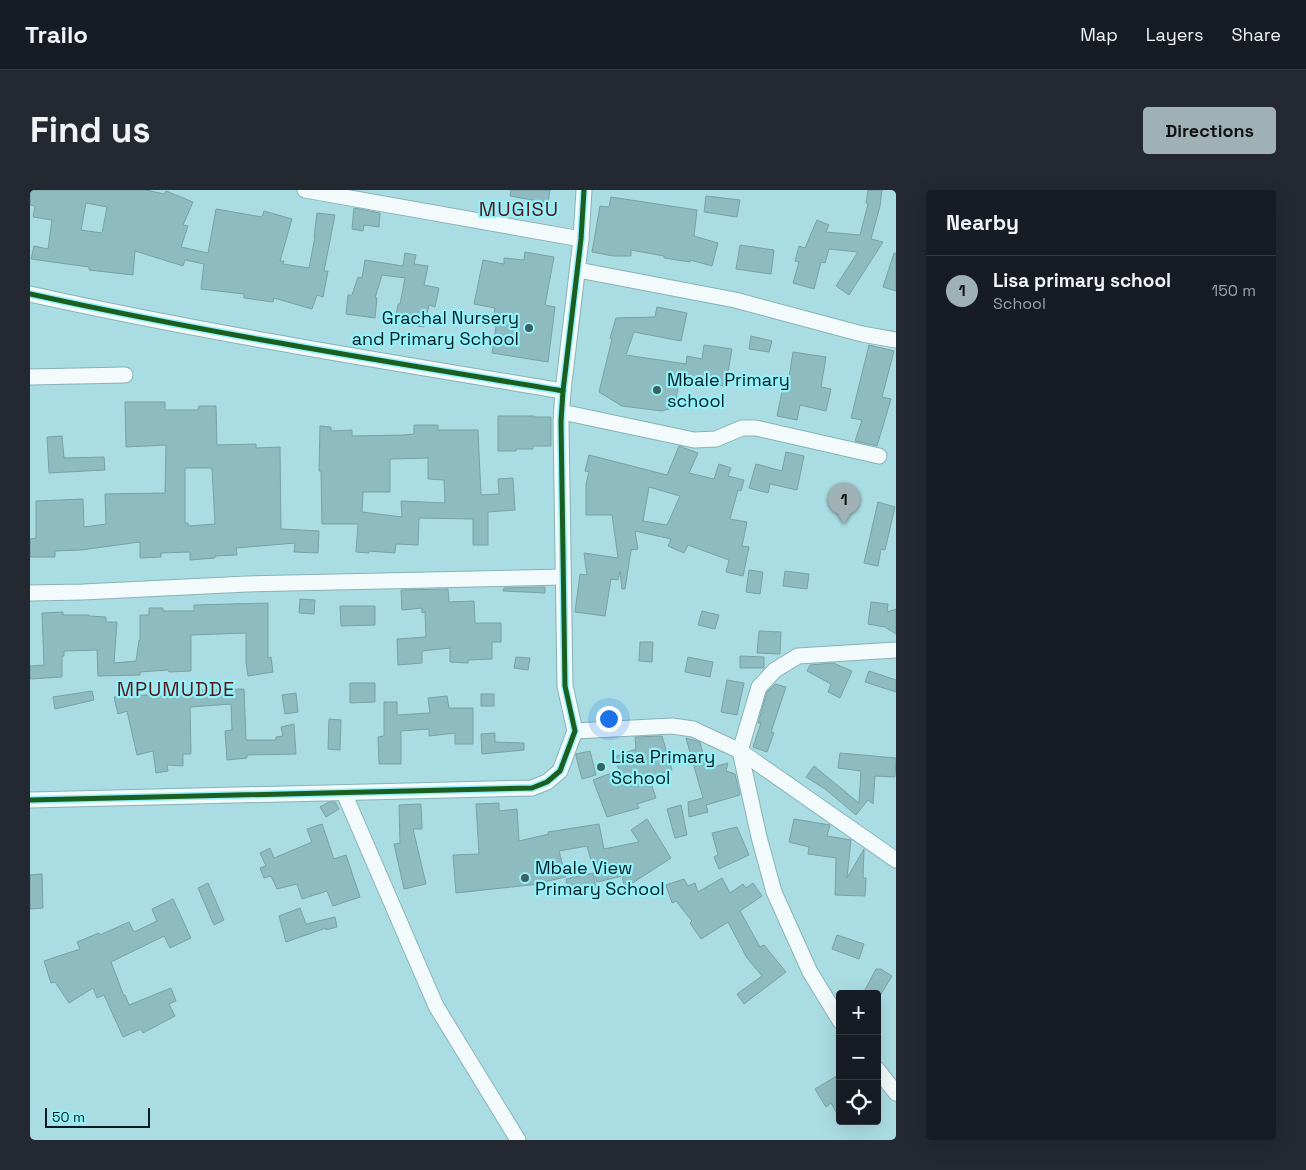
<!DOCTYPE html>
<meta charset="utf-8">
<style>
body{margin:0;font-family:"Space Grotesk",sans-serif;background:#242831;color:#f1f3f6}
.controls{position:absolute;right:15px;bottom:15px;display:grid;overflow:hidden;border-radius:5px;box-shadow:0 5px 20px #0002}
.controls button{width:45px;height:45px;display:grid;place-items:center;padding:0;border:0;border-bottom:1px solid #363941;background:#171b24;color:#f1f3f6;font:25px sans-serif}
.scale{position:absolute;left:15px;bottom:12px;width:105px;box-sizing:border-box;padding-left:5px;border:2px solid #001e21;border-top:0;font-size:14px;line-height:18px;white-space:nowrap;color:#001e21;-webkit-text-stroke:4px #93f1fa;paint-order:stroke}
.you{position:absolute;left:578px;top:528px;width:18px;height:18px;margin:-12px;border:4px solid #fff;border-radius:50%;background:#1a73e8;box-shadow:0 0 0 8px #1a73e833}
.badge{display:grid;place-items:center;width:32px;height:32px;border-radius:50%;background:#9fb1b5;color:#111;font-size:16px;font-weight:700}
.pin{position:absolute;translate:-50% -41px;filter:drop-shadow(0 1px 2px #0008)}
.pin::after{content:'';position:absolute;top:26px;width:18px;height:15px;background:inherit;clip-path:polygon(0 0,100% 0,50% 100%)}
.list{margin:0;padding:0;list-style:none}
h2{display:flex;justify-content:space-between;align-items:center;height:65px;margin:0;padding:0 20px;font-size:21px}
h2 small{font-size:16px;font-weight:400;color:#9ea1a6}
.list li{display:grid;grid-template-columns:32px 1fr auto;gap:15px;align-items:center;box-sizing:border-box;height:70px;padding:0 20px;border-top:1px solid #363941}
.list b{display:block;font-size:19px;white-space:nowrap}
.list p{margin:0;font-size:16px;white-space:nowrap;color:#9ea1a6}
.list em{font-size:16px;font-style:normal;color:#9ea1a6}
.icon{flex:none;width:28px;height:28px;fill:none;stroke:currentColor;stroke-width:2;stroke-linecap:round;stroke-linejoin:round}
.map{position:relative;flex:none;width:866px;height:950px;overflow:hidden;border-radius:5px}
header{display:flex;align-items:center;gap:30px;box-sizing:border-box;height:70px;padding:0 25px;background:#171b24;border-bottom:1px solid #363941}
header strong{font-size:24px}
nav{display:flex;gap:28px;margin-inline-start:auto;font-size:18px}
.intro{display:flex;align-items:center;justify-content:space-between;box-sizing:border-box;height:120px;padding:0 30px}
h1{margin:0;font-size:35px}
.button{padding:12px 22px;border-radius:5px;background:#9fb1b5;color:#111;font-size:18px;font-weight:700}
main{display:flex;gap:30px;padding:0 30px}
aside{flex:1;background:#171b24;border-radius:5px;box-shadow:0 5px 20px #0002}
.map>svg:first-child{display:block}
</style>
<header>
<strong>Trailo</strong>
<nav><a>Map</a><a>Layers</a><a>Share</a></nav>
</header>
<div class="intro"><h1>Find us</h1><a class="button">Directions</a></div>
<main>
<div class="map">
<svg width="866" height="950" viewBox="0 0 866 950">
<rect width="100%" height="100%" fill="#aadde3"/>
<!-- building -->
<g fill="#8ebbbf" stroke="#77a1a5" fill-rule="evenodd">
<path d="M0,0H116L134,4L136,1L163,12L153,35L158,36L151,57L178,63L186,19L232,27L234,21L262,29L250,71H254L253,74L279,78L285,47H284L287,23L305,25L294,81H298L293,107L287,105L282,119L244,108L243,112L214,108V104L171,99L174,74L155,70L153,76L105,61L103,85L59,80V77L1,69L4,56L18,59L22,30L3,27L5,16L0,15ZM56,13L77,17L72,43L51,40Z"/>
<path d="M481,0H520L518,13L480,6Z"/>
<path d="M838,0H852L850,16L841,49L853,52L819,105L806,96L828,62L799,59L795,73L791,72L784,99L763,93L769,72L765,71L769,56L775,58L787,30L799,35L796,42L830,45L838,14L836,13Z"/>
<path d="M676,6L710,10L707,27L674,22Z"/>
<path d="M581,7L667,20L664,46L688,53L682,76L660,70V72L634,68V66L601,60V66H583L562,62L570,16L579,17Z"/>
<path d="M324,18L350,23L349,37L334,35L333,41L322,39Z"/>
<path d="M710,55L744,60L741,84L706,79Z"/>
<path d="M495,62L524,67L515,115L525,117L518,172L462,163L466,136L462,135L465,118L444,114L453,70L474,74V68L494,70Z"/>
<path d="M375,63L386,65L384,74L398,76L394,95L409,98L405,117L399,115L394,137L365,132L368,114H370L375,88L352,85L345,108H347L345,128L316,124L318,105H322L328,87L332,88L335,70L373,76Z"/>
<path d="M864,63H866V101L853,97Z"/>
<path d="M627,117L657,123L651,151L604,142L596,165L656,174L657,166L672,169L674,155L702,159L696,193H695L694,196L663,189L662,192L649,190L645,217L632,221L592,216L569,202L582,149L580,148L586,128L625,127Z"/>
<path d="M721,146L742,151L739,162L719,159Z"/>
<path d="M839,155L864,161L852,207L861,209L847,256L825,251L832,230L821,228Z"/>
<path d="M763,162L796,167L791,197L801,199L796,221L770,215L767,230L747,226L754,192L758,193Z"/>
<path d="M95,212H135V220H168L169,216H186L187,255L226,254V258L250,257L251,339L289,341L288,363L264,362L265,353L206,358L207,365L185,366V368L160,370V362L131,363V367L110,368V352L51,360L25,361V367H0V349L6,348V311L53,309L54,337L76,334L75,304L135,303L136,255L96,257ZM155,278H182L185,334L158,336V333H155Z"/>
<path d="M468,226H504V227H521V256H503V259H486V261H468Z"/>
<path d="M384,235H408V240H448L451,305L469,304L468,289L483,288L485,320L458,322V355H443V329L389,328L388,355L366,354L365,363L339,361V363L326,362L328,334H292L291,281H289L290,236L301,237V241L322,240V246L373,245L384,244ZM398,268V289L414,290L415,313L371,311L372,327L332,322L333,302H360V269Z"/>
<path d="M32,246L34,268L74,267L75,280L19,283L17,247Z"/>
<path d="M649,256L668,263L659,283L684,289L689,274L701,278L698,286L714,290L711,301L708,300L700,329L717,332L712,356L719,357L713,386L696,382L699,370L658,355L654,363L638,356L641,349L605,341L608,359L601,360L595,399H592L590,381L588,390L581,389L575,426L545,422L550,384L557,385L554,363L588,368L582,325H556V294L559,282L555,281L559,265L637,285ZM619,297L650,306L637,335L613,331Z"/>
<path d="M756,262L774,266L767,300L740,294L738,303L719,298L726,274L752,281Z"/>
<path d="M848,312L865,317L855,360L851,359L848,376L834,373Z"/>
<path d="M719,380L733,382L730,404L716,402Z"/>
<path d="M755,381L779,384L777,399L753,396Z"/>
<path d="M515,397V403L473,401L474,398Z"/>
<path d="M418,399L419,412L444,411L445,433H471V452H462V469L438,470V473L420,472V458L392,461V473L368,475L367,449L396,447L395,422L392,423V418L372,420L371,400Z"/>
<path d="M270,409L285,410L284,424L269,423Z"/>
<path d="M841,412L858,414L857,422L866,419V444L855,437L838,434Z"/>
<path d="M238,413V468L241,467L243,482L218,486L216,473V443L161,445V481L139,482L138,480L110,482V485L68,486L67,460L34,461V466H32V487L0,489V476L14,475L12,423L33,422V425H59V426L76,427V432H87L84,473L106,471L109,450L110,451V425H119V418H133V421H164V415Z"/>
<path d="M310,416H345V435L311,436Z"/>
<path d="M672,421L689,425L685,439L668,435Z"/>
<path d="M729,441L751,442L750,464L727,463Z"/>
<path d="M610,452H623L622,472L609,471Z"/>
<path d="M710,466L734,467V478H710Z"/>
<path d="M486,467L500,468L498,480L484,478Z"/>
<path d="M658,467L683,472L680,487L655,482Z"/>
<path d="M803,473L822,481L810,508L798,502L801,494L777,481L780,475Z"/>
<path d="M839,481L866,490V502L835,492Z"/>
<path d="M697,490L714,493L707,525L691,522Z"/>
<path d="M320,493H345V512L320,513Z"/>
<path d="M745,494L756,497L741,542L744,543L737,562L723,557L731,533H728L737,502Z"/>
<path d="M214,499L216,550H246V547L253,546L251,537L264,534L266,564L217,565V568L197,570L195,541L202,540L201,514L160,517L161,564H153V576L137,575L138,581L126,583L123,561L107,565L97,521L88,524L84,507L166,502V500Z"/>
<path d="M62,501L64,510L25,519L23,507Z"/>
<path d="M266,503L268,522L255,524L252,505Z"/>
<rect x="451" y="504" width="13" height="12"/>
<path d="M417,506L419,518H443V554H425V543L399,546V539L371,541V574H349L348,547L354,546V512H367V525L400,523L398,508Z"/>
<path d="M299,529L311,530L310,560L298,559Z"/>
<path d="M465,543V552L494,553V560L452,564L451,544Z"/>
<path d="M632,546L642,580L619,587L626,608L607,614L609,618L577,627L563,590L589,580L584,567L606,559L605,547Z"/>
<path d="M656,548L670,552L677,579L698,573L696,581L705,584L710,605L676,615L678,622L659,627L658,612L673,608Z"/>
<path d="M560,561L566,585L552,589L546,566V564Z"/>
<path d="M810,563L866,568L865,587L845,586L843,614L838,610L826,625L795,599L776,587L784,576L829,613L831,581L808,578Z"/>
<path d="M299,612H305L309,619L296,627L290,617Z"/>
<path d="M469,613V621L487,619L489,651L519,644L518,642L569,634L574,659L609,652L601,640L617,629L641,668L601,694L594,695L592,686L567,692L557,656L529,661L536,687L509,693V694L426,703L423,665L449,664L446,614Z"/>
<path d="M391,614L392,639H383L396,694L374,699L364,654L370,653L369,615Z"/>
<path d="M651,615L657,645L645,648L637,619Z"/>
<path d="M764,629L800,635L797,646L821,650L817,688L834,659L833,688H836L835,706L805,705L806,668L778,664L779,657L759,652Z"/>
<path d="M292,634L304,669L316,665L330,707L303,716L297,701L272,709L267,694L247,699L241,686L234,688L230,678L236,676L230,663L240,658L244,668L282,652L277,639Z"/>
<path d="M707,637L719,665L689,679L684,667L688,665L682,643Z"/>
<path d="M563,683L566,697L539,704L536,689Z"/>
<path d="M12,684L13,718L0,719V685Z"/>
<path d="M692,688L700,703L713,694L716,698L723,693L732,706L710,721L730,757L734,755L756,782L714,814L707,804L732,786L717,768L698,732L671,749L660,733L662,731L646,711L642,713L636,695L654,689L658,696L665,693L668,702Z"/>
<path d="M178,693L194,730L184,735L168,698Z"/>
<path d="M143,709L161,748L140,758L134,746L81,772L94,806L95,805L99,815L141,798L146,811L139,814L145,826L113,843L111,839L93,847L74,805L67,808L63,798L39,813L25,792L21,793L14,771L50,759L47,752L69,743L70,745L99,732L104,742L127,731L122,719Z"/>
<path d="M270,718L276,734L305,727L307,737L296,740V738L256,752L249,726Z"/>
<path d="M807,745L834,754L829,769L802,759Z"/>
<path d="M846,779H851L862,786L851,804H833Z"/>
<path d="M810,884V929L801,913L796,917L785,899Z"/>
</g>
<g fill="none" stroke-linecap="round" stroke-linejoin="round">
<!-- minor casing -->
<g stroke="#88b2b6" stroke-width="17">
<g id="minor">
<path d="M275,0L551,49"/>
<path d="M548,80L705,110L832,144L866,150"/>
<path d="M0,104C176,143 354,171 533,201"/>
<path d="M0,187L95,185"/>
<path d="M532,222L664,250L686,249L712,238H726L849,266"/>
<path d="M0,403L53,402L217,394L533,387"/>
<path d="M545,541L642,536L663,539L710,561L866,670"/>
<path d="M314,603L406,816L488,950"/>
<path d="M0,610L502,598L517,592L530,581L545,541L535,496L531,231L533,201L551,49L554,0"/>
<path d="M810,831L780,782L744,702L729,647L710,561L729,497L745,480L768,466L866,460"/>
<path d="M847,879L866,903"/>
</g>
</g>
<!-- minor -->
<use href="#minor" stroke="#f2fafb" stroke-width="15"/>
<!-- cycleway casing -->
<g stroke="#93f1fa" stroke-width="8">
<g id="cycleway">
<path d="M0,104C176,143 354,171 533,201"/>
<path d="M0,610L502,598L517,592L530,581L545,541L535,496L531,231L533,201L551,49L554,0"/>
</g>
</g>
<!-- cycleway -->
<use href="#cycleway" stroke="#1b5e20" stroke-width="5"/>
</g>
<!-- markers -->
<g fill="#3b6165" stroke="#93f1fa" stroke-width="2">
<circle cx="499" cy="138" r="5"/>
<circle cx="627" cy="200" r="5"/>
<circle cx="571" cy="577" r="5"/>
<circle cx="495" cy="688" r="5"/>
</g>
<g text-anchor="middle" stroke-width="4.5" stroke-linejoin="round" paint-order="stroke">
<!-- poi labels -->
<g font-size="18" fill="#001e21" stroke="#93f1fa" text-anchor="start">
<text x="489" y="134" text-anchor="end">Grachal Nursery<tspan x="489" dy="21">and Primary School</tspan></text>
<text x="637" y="196">Mbale Primary<tspan x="637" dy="21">school</tspan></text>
<text x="581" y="573">Lisa Primary<tspan x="581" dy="21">School</tspan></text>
<text x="505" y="684">Mbale View<tspan x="505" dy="21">Primary School</tspan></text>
</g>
<!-- quarter labels -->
<g font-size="20" letter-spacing="1" fill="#5a1517" stroke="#93f1fa">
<text x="489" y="26">MUGISU</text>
<text x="146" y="506">MPUMUDDE</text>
</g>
</g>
</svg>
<div class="controls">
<button>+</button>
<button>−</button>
<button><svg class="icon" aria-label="locate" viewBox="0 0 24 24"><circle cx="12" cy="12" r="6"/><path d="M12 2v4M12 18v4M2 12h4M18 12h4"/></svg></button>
</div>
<div class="scale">50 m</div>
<div class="you"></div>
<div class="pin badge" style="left:814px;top:334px">1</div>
</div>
<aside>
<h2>Nearby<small></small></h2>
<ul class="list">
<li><span class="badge">1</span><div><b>Lisa primary school</b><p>School</p></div><em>150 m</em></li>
</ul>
</aside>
</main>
